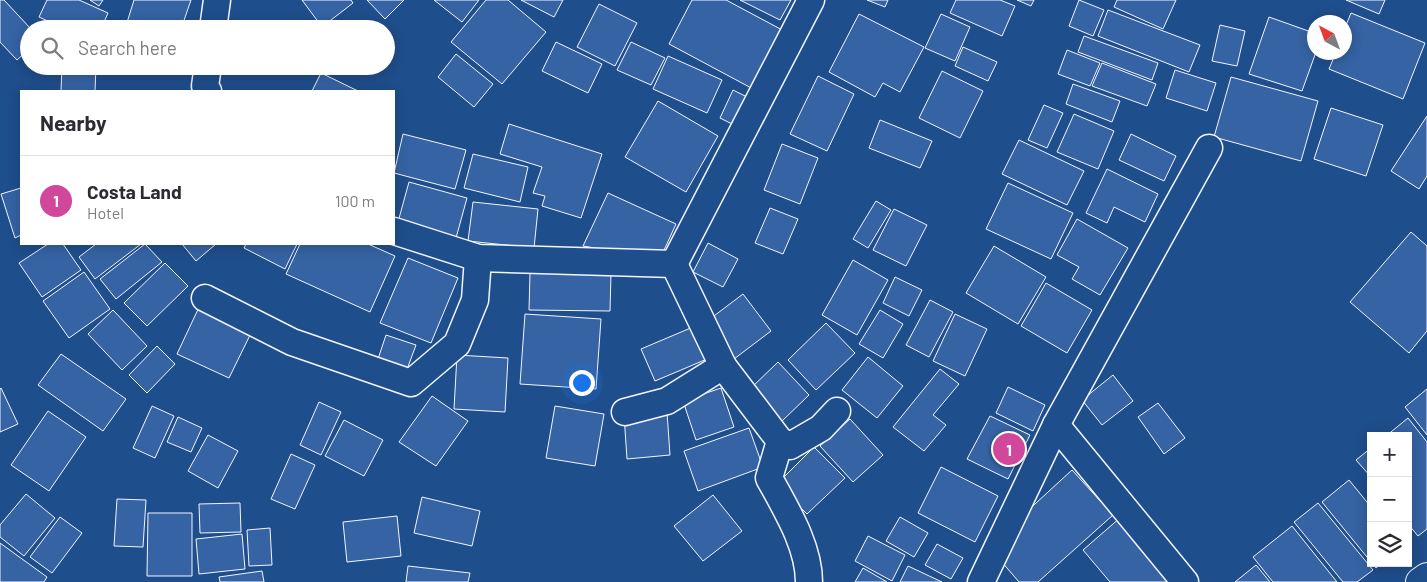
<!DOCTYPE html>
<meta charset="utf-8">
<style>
body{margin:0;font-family:Barlow,sans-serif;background:#f7f7f7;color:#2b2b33}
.controls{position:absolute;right:15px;bottom:15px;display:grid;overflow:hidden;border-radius:0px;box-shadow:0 2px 12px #0003}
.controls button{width:45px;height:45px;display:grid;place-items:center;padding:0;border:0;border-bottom:1px solid #e1e1e2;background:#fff;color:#2b2b33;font:25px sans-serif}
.compass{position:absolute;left:1307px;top:15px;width:45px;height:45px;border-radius:50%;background:#fff;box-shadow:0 2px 12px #0003;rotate:319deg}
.you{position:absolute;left:581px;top:382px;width:18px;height:18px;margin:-12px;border:4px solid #fff;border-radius:50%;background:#1a73e8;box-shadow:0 0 0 8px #1a73e833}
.badge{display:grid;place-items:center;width:32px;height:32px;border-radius:50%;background:#0b8043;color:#fff;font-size:16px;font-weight:700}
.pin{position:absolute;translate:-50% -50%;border:2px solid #fff;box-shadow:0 1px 5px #0006}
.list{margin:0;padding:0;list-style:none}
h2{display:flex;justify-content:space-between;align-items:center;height:65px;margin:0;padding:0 20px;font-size:21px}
h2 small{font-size:16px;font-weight:400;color:#7c7c81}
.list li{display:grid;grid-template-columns:32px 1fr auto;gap:15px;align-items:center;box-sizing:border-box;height:90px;padding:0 20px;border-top:1px solid #e1e1e2}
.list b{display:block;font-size:19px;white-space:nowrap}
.list p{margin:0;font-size:16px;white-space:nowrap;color:#7c7c81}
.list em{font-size:16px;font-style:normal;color:#7c7c81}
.icon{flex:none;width:28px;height:28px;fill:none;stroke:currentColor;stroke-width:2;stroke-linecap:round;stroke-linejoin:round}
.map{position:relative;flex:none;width:1427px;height:582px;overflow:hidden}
.search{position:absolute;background:#fff;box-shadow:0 2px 12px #0003;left:20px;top:20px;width:375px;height:55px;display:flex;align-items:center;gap:12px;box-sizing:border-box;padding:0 18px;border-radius:28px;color:#7c7c81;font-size:19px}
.panel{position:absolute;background:#fff;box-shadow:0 2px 12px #0003;left:20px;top:90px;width:375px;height:155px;border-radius:0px}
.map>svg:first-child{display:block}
</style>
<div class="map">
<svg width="1427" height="582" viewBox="0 0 1427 582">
<rect width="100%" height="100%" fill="#1f4e8c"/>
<!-- building -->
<g fill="#3563a3" stroke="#f2f6ff">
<path d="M0,0H4L31,29H29V49L17,60L0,42Z"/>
<path d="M47,0H79L108,13L101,29H65L39,17Z"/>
<path d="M90,0H103L99,6Z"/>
<path d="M134,0H191L181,29H125Z"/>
<path d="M302,0H351L353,3L322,27Z"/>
<path d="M367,0H404L385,19Z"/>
<path d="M434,0H479L462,22Z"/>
<path d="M486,0H508L546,32L502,84L451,42Z"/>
<path d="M521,0H563L554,17Z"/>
<path d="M692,0H726L786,32L755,90L669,44Z"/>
<path d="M740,0H791L780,20Z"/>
<path d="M867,0H888L885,7Z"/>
<path d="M956,0H1000L1015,6L1002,36L950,13Z"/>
<path d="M1017,0H1034L1031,6Z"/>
<path d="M1079,0L1104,10L1093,36L1069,26Z"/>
<path d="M1117,0H1176L1163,29L1114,7Z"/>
<path d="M1346,0H1385L1379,14Z"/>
<path d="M599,4L637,23L615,66L577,47Z"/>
<path d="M1108,10L1200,45L1189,72L1098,36Z"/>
<path d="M1351,13L1425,43L1403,99L1329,69L1336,52H1344V30Z"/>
<path d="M859,14L924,47L900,92L883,83L875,97L829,72Z"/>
<path d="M941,14L970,27L955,61L925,48Z"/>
<path d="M1269,17L1314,33L1316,52L1302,91L1249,74Z"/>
<path d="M1220,25L1245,31L1237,66L1212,61Z"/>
<path d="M1084,36L1158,63L1152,80L1078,52Z"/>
<path d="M556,42L602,64L588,93L542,71Z"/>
<path d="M631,42L665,58L651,85L617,70Z"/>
<path d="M963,47L997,62L988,81L955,66Z"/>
<path d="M1067,50L1100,63L1090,86L1058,74Z"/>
<path d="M456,54L493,84L474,107L438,77Z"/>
<path d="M668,56L722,80L707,113L653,89Z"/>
<path d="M1102,63L1156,84L1147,106L1092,86Z"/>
<path d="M62,66H96L95,91H61Z"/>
<path d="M1175,70L1216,83L1207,111L1166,98Z"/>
<path d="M942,71L983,91L960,138L919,118Z"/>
<path d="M321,73L358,91H312Z"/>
<path d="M818,76L854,94L827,151L790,134Z"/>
<path d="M1231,77L1318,101L1301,161L1214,137Z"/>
<path d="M1073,84L1120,101L1112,122L1066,104Z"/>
<path d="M733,90L755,101L742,129L720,118Z"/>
<path d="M658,101L718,136L686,192L625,157Z"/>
<path d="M1044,105L1063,113L1047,148L1028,140Z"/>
<path d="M1331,108L1383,125L1366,176L1314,159Z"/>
<path d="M1074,114L1114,131L1098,169L1057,152Z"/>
<path d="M1427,116V176L1419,189L1391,171Z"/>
<path d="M880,120L932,141L920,168L869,148Z"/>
<path d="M509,124L602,154L581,218L542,206L545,196L533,193L542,167L500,154Z"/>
<path d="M403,134L466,150L455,189L394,173Z"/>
<path d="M1131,134L1176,156L1164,181L1119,160Z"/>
<path d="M1019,140L1084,171L1067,205L1002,174Z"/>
<path d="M782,144L818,158L800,204L764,190Z"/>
<path d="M473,154L528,167L520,202L464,188Z"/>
<path d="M1107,169L1158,194L1145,222L1114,207L1107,223L1086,213Z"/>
<path d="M409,182L467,198L456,238L398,222Z"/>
<path d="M1008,183L1073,213L1051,259L986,229Z"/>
<path d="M21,188V235L15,238L1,194Z"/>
<path d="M608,193L676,224L660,259L583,246Z"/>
<path d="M876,201L891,210L868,248L853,239Z"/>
<path d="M473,202L538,209L534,248L468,241Z"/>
<path d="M770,208L798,219L783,254L755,243Z"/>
<path d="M894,209L927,225L906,266L873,250Z"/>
<path d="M1077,219L1128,248L1100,295L1072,279L1079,267L1057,255Z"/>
<path d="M1411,232L1427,246V331L1409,353L1350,302Z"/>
<path d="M708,243L738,259L723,287L693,272Z"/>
<path d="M48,244H63L81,270L42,297L19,263Z"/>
<path d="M96,244H141L95,279L79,257Z"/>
<path d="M145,244L162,262L116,299L100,279Z"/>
<path d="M182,244H216L196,261Z"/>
<path d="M246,244H297L285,269L244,248Z"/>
<path d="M300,244H368L395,256L370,312L286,274Z"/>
<path d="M994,246L1046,277L1018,324L966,293Z"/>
<path d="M408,258L458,278L431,343L380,323Z"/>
<path d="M853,260L888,280L857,335L822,315Z"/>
<path d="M165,263L188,286L147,326L124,303Z"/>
<path d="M84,272L110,309L69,338L43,301Z"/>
<path d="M530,273H611L610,311L529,310Z"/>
<path d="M895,277L922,290L909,316L883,303Z"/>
<path d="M1046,283L1092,310L1067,353L1021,326Z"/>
<path d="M743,294L771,331L734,359L706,322Z"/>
<path d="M930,300L953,312L929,357L906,345Z"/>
<path d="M201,303L254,327L229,378L177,354Z"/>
<path d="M113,310L147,346L122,370L88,334Z"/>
<path d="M880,310L903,324L883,358L859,344Z"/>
<path d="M525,314L601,319L596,389L520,384Z"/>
<path d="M955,314L987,329L965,376L933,361Z"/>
<path d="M826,323L855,353L816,390L788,360Z"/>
<path d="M693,327L707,359L655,381L641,349Z"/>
<path d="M386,335L416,345L406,372L377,362Z"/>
<path d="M157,346L175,364L147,393L129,375Z"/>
<path d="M61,354L126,399L103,431L38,385Z"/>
<path d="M457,355L508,358L505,412L454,409Z"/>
<path d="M868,357L903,386L877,418L842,390Z"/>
<path d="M778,362L809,395L780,423L749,390Z"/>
<path d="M940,369L959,384L933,415L946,425L924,451L893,427Z"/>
<path d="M1113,375L1133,401L1102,425L1082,400Z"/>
<path d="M1008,387L1045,405L1033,431L996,413Z"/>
<path d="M1,388L18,424L0,432V389Z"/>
<path d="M721,388L734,427L696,440L683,401Z"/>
<path d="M1427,389V435L1405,407Z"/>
<path d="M432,396L468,421L436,466L399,442Z"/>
<path d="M319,402L341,412L321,455L300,445Z"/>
<path d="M1158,403L1185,438L1164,454L1138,417Z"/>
<path d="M152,406L174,416L155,458L133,448Z"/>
<path d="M555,406L604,414L595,466L546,458Z"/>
<path d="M48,411L86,437L49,491L11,465Z"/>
<path d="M667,412L670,455L627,459L624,415Z"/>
<path d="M990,416L1030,435L1008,479L967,459Z"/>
<path d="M178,417L202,428L191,452L167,442Z"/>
<path d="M1408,418L1427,442V529L1418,536L1408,524V436H1386Z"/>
<path d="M850,419L883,455L853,482L820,446Z"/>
<path d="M344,420L383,440L364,476L325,456Z"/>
<path d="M749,428L763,467L698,491L684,451Z"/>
<path d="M208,435L238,451L218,488L188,471Z"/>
<path d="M814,447L845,478L807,514L777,484Z"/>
<path d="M1371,448V477L1356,460Z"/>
<path d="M291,454L315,465L295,509L271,499Z"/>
<path d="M941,467L998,496L975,542L918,513Z"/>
<path d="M1072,470L1113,515L1038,582H1019L1001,561L1023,515Z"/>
<path d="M1349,480L1371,507V562L1322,502Z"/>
<path d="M26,494L55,518L24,556L0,537V525Z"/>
<path d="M713,495L742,531L703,561L674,526Z"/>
<path d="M422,497L480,511L472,546L414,533Z"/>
<path d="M117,499L146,500L143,547L114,546Z"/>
<path d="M240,503L241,532L200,533L199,504Z"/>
<path d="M1318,503L1373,570L1357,582H1343L1294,522Z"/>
<path d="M148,513H192V576H147Z"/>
<path d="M397,516L401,556L347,562L343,522Z"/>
<path d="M60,517L82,533L52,573L30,557Z"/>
<path d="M900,517L928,533L914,557L886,541Z"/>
<path d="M1121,517L1176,582H1110L1083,550Z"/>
<path d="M1292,526L1337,582H1273L1253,557Z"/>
<path d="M270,528L272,565L249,566L247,530Z"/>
<path d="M242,534L245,569L199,574L196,539Z"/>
<path d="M868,536L905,555L892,581L855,561Z"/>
<path d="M0,543L47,577L44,582H0Z"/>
<path d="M937,544L963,558L951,579L925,565Z"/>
<path d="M1372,563H1382L1376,568Z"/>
<path d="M1256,565L1270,582H1235Z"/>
<path d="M408,566L470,573L468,582H406Z"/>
<path d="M908,566L942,582H900Z"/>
<path d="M863,568L887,582H855Z"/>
<path d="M262,571L264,582H220L219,577Z"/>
</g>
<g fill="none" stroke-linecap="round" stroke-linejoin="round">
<!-- street casing -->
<g stroke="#f2f6ff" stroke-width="29">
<g id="street">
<path d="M213,29L217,0"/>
<path d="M208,66L205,86L208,91"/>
<path d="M394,231L478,258L674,264L811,0"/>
<path d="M674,264L723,366L780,441L769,478C786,509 809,546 809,582"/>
<path d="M205,298L292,342L411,383L457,344L475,300L478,258"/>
<path d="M625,412L667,401L723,366"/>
<path d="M1056,425L1185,582"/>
<path d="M780,441L790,446L821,428L837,411"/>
<path d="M981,582L1056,425L1209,148"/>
</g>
</g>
<!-- primary casing -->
<g stroke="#f2f6ff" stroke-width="30">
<path id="primary" d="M1420,582L1427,577"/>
</g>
<!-- street -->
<use href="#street" stroke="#1f4e8c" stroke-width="26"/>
<!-- primary -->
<use href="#primary" stroke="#1f4e8c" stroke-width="28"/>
</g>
</svg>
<div class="controls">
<button>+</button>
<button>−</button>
<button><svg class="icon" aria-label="layers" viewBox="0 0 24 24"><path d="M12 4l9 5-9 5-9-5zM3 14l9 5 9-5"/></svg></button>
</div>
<svg class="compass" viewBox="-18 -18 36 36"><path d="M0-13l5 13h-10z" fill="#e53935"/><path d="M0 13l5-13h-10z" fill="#7c7c81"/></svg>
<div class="you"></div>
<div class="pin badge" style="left:1009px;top:449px;background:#d1479c">1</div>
<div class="search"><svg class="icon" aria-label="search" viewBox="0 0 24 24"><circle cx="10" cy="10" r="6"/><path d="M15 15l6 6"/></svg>Search here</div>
<section class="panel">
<h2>Nearby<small></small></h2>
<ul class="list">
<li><span class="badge" style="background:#d1479c">1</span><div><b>Costa Land</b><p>Hotel</p></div><em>100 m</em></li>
</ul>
</section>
</div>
